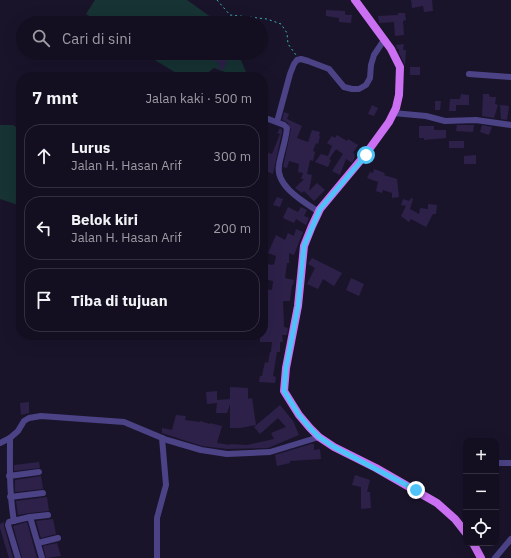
<!DOCTYPE html>
<html lang="id">
<meta charset="utf-8">
<style>
body{margin:0;font-family:"IBM Plex Sans",sans-serif;background:#211d2d;color:#f1f3f6}
.controls{position:absolute;right:12px;bottom:12px;display:grid;overflow:hidden;border-radius:8px;box-shadow:0 4px 16px #0002}
.controls button{width:36px;height:36px;display:grid;place-items:center;padding:0;border:0;border-bottom:1px solid #332f3e;background:#140f20;color:#f1f3f6;font:20px sans-serif}
.stop{position:absolute;width:12px;height:12px;margin:-9px;border:3px solid #4fc3f7;border-radius:50%;background:#fff}
.stop.end{background:#4fc3f7;border-color:#fff;box-shadow:0 1px 4px #0008}
.list{margin:0;padding:0;list-style:none}
h2{display:flex;justify-content:space-between;align-items:center;height:52px;margin:0;padding:0 16px;font-size:17px}
h2 small{font-size:13px;font-weight:400;color:#9d9ca5}
.list li{display:grid;grid-template-columns:26px 1fr auto;gap:12px;align-items:center;box-sizing:border-box;height:64px;margin:0 8px 8px;padding:0 8px;border:1px solid #332f3e;border-radius:16px}
.list b{display:block;font-size:15px;white-space:nowrap}
.list p{margin:0;font-size:13px;white-space:nowrap;color:#9d9ca5}
.list em{font-size:13px;font-style:normal;color:#9d9ca5}
.icon{flex:none;width:22px;height:22px;fill:none;stroke:currentColor;stroke-width:2;stroke-linecap:round;stroke-linejoin:round}
.map{position:relative;flex:none;width:511px;height:558px;overflow:hidden}
.search{position:absolute;background:#140f20;box-shadow:0 4px 16px #0002;left:16px;top:16px;width:252px;height:44px;display:flex;align-items:center;gap:10px;box-sizing:border-box;padding:0 14px;border-radius:22px;color:#9d9ca5;font-size:15px}
.panel{position:absolute;background:#140f20;box-shadow:0 4px 16px #0002;left:16px;top:72px;width:252px;height:268px;border-radius:16px}
.map>svg:first-child{display:block}
</style>
<div class="map">
<svg width="511" height="558" viewBox="0 0 511 558">
<rect width="100%" height="100%" fill="#1a142b"/>
<!-- green -->
<g fill="#173334">
<path d="M95,0H187L215,20L218,23H100L86,14Z"/>
<path d="M143,53H238L248,77H238L214,68L202,77H183Z"/>
<path d="M0,125H13L19,129L21,134V206L0,199Z"/>
</g>
<!-- building -->
<g fill="#2d214a">
<path d="M411,0H432L433,11L424,12L423,6L412,8Z"/>
<path d="M326,10L345,11V14L346,15H352L351,23L339,22V18L326,16Z"/>
<path d="M398,13H405L406,20L403,21L404,35L395,36L394,22L379,23L378,16L398,15Z"/>
<path d="M404,44L403,50H406L405,65L399,53V49H397V48L396,45Z"/>
<path d="M217,57L227,61L223,70L218,68L220,64L215,61Z"/>
<rect x="410" y="67" width="10" height="8"/>
<path d="M461,94L469,95V105H456V111H449L450,99H460Z"/>
<path d="M483,94H489L490,97H496L495,104L498,105L494,118L482,116Z"/>
<path d="M435,101H441L440,110H435Z"/>
<path d="M372,105L378,108L374,116L368,114Z"/>
<path d="M500,105L509,106L507,120L501,119Z"/>
<path d="M284,112L289,114L287,119L302,126L297,138L308,142L312,130L320,132L319,136H320L318,144L316,143L313,151L315,152L313,161L310,160L307,174L312,175L309,191L317,183L325,190L314,201L304,191L302,193L295,188L304,179H301L303,173L298,172L299,164L289,161L287,168L283,167L291,129L287,122L282,120Z"/>
<path d="M457,125H474L473,132L456,131Z"/>
<path d="M482,125L492,127L489,135L480,132Z"/>
<path d="M419,126H434V130H446V138L424,140V138H419Z"/>
<path d="M280,128L282,130V132L273,174L263,170V159L266,152L272,154L280,134L277,133Z"/>
<path d="M337,135L347,141L348,139L358,145L353,153L355,154L354,156L355,157L352,163L346,159L340,175L332,171L343,154L336,149L329,159L331,160L328,167L315,162L321,154L328,156L332,146L327,143L332,136L335,138Z"/>
<rect x="449" y="141" width="15" height="7"/>
<path d="M476,155V164H464V156Z"/>
<path d="M374,169L385,173L384,175L397,179L399,197L392,198V193L383,190L382,193L376,191L378,182L367,178L370,172L373,173Z"/>
<path d="M277,197L283,199L280,207L273,205Z"/>
<path d="M411,198L413,199L410,209L419,214L420,208L428,209V204L437,205L436,214H433L426,227L411,219L409,222L401,216L406,206L401,205L403,199L409,201Z"/>
<path d="M288,207L298,212L301,207L307,210L304,216L309,218L306,225L296,219L294,223L283,218Z"/>
<path d="M296,229L303,232L294,255L289,253V263H287L285,278L294,280L293,285H292L290,301H283L284,327L288,328L287,335H282L283,342H280V352H277L273,376L276,377L275,383L259,382L260,376H262L265,362L268,363L270,352H271L272,342H260V335H263V289L272,290L273,281L263,279V263L272,265V264L274,265L276,256L268,253L276,235L285,240L288,233L294,236Z"/>
<path d="M312,258L342,273L334,286L323,279L318,289L307,284L315,268L308,264Z"/>
<path d="M351,278L364,284L359,296L346,290Z"/>
<path d="M230,387L248,388V399L252,398L256,425L240,428H230V404L227,413H216L217,403L207,404L206,392L217,391V400L230,399Z"/>
<path d="M29,402V413L21,415L20,403Z"/>
<path d="M280,405L293,421L299,435L268,448L227,449L202,446L162,433V428L172,430L176,415L186,416L185,420L200,422V421L210,424V423L222,426L217,443L230,445V444L247,445L274,439L271,433L286,427L278,418L260,434L254,427Z"/>
<path d="M311,444H314V450L320,449L321,459L290,461V463L277,466L275,455Z"/>
<path d="M39,462L40,468L14,471V465Z"/>
<path d="M355,475L370,480L367,492H370L371,508L361,509V487L352,485Z"/>
<path d="M41,476L43,489L15,492V480Z"/>
<path d="M47,497L49,511L30,513L18,515L16,501Z"/>
<path d="M53,519L56,534L41,538L36,521Z"/>
<path d="M4,522V526L13,558H9L0,528V524Z"/>
<path d="M27,522L37,558H22L13,526Z"/>
<path d="M57,543L61,556L46,558L43,546Z"/>
</g>
<g fill="none" stroke-linecap="round" stroke-linejoin="round">
<!-- path -->
<path stroke="#3cb3b5" stroke-width="1" stroke-dasharray="2 3" stroke-linecap="butt" d="M217,0L230,15L267,19L281,24L287,33L288,44L296,55"/>
<!-- minor -->
<g stroke="#4b4386" stroke-width="6">
<path d="M469,74L511,77"/>
<path d="M393,113L426,116L445,121L476,120L511,125"/>
<path d="M263,117L284,125L287,128C286,140 281,153 279,165C275,186 304,202 319,212"/>
<path d="M277,122L290,74L294,64L297,60L301,59L308,61L329,69L344,87L352,89H359L366,85L370,78L371,65L374,55L384,40"/>
<path d="M10,438C10,466 9,493 14,521"/>
<path d="M0,443L10,438L18,431L24,421L29,418L41,416L124,422L167,440L201,450L227,454L270,452L319,437"/>
<path d="M498,463H511"/>
<path d="M9,476L39,472"/>
<path d="M10,497L43,493"/>
<path d="M30,517L48,515"/>
<path d="M38,543L58,538"/>
<path d="M18,558L8,525L9,522L30,517L42,558"/>
<path d="M157,558V518L166,485L162,438"/>
<path d="M495,558L511,539"/>
</g>
<!-- major -->
<g stroke="#cc70f3" stroke-width="8">
<path d="M355,0L391,49L400,67L399,95L396,108L389,122L365,155L320,209L312,226L304,246L298,306L286,368L284,391L299,415L310,428L319,437L334,447L376,468L437,503L455,519L466,533"/>
<path d="M473,543L481,558"/>
</g>
</g>
<g fill="none" stroke-linecap="round" stroke-linejoin="round">
<!-- route -->
<path stroke="#4fc3f7" stroke-width="5" d="M366,155L320,209L304,246L298,306L286,368L284,391L299,415L310,428L319,437L334,447L416,490"/>
</g>
</svg>
<div class="controls">
<button>+</button>
<button>−</button>
<button><svg class="icon" aria-label="locate" viewBox="0 0 24 24"><circle cx="12" cy="12" r="6"/><path d="M12 2v4M12 18v4M2 12h4M18 12h4"/></svg></button>
</div>
<div class="stop" style="left:366px;top:155px"></div>
<div class="stop end" style="left:416px;top:490px"></div>
<div class="search"><svg class="icon" aria-label="search" viewBox="0 0 24 24"><circle cx="10" cy="10" r="6"/><path d="M15 15l6 6"/></svg>Cari di sini</div>
<section class="panel">
<h2>7 mnt<small>Jalan kaki · 500 m</small></h2>
<ul class="list">
<li><svg class="icon" aria-label="ahead" viewBox="0 0 24 24"><path d="M12 20V5M6 11l6-6 6 6"/></svg><div><b>Lurus</b><p>Jalan H. Hasan Arif</p></div><em>300 m</em></li>
<li><svg class="icon" aria-label="left" viewBox="0 0 24 24"><path d="M17 20v-9H6M10 6l-5 5 5 5"/></svg><div><b>Belok kiri</b><p>Jalan H. Hasan Arif</p></div><em>200 m</em></li>
<li><svg class="icon" aria-label="arrive" viewBox="0 0 24 24"><path d="M6 21V4h12l-3 4 3 4H6"/></svg><div><b>Tiba di tujuan</b></div></li>
</ul>
</section>
</div>
